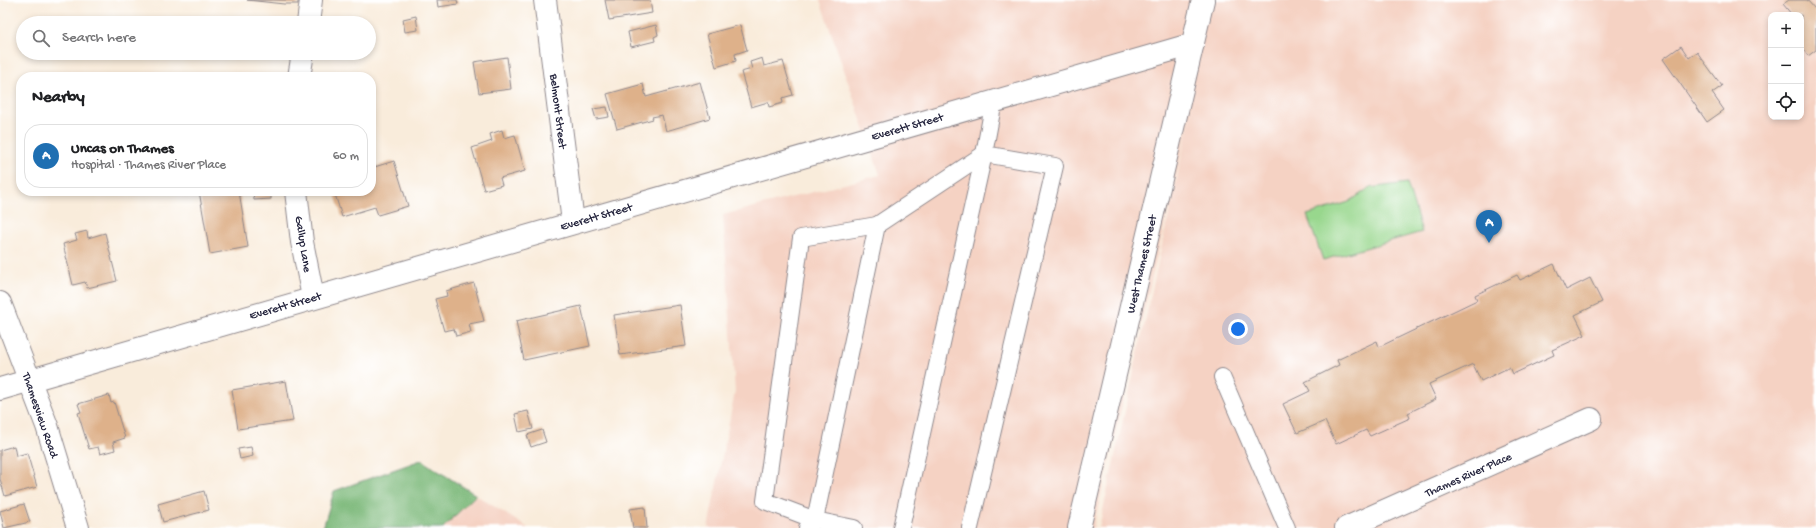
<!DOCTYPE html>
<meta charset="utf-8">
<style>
body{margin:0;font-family:"Gochi Hand",sans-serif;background:#f2f2f2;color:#202124}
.controls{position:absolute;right:12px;top:12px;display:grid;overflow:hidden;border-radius:8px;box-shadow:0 2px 6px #0003}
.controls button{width:36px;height:36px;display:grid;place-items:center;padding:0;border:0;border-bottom:1px solid #e0e0e0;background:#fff;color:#202124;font:20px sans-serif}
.you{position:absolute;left:1238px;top:329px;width:14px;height:14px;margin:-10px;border:3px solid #fff;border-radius:50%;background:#1a73e8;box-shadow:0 0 0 6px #1a73e833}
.badge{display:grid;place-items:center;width:26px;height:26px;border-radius:50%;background:#1f6fb2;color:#fff;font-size:13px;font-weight:700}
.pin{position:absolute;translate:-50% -33px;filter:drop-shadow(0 1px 2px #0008)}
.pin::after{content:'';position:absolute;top:21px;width:14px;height:12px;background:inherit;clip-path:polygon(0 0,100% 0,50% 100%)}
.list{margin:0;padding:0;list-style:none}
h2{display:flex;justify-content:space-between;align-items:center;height:52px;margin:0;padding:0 16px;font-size:17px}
h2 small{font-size:13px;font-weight:400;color:#757577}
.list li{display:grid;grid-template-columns:26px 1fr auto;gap:12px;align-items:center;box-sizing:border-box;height:64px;margin:0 8px 8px;padding:0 8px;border:1px solid #e0e0e0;border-radius:16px}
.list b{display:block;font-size:15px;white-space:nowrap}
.list p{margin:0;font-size:13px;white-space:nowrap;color:#757577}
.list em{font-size:13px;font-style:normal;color:#757577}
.icon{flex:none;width:22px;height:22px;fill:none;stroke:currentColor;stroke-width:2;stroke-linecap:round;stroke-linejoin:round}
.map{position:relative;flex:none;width:1816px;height:528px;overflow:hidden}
.search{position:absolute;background:#fff;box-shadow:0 2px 6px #0003;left:16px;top:16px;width:360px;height:44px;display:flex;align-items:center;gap:10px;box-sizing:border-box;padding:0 14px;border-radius:22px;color:#757577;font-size:15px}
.panel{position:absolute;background:#fff;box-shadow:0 2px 6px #0003;left:16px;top:72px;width:360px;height:124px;border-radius:16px}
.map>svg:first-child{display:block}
</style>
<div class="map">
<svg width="1816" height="528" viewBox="0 0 1816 528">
<rect width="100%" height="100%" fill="#fff"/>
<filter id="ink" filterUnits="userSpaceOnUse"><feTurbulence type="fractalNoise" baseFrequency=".025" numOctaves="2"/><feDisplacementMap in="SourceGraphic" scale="8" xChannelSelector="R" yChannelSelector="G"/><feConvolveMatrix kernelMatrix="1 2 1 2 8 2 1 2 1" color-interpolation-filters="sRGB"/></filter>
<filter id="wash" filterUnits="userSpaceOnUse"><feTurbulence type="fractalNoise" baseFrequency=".012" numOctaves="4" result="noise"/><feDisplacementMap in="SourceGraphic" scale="16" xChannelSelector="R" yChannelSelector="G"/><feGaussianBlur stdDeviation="0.9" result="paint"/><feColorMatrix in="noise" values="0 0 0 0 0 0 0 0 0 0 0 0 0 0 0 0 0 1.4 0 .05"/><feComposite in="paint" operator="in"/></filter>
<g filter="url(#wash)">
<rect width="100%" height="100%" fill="#f9ecdb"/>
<!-- built -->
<g fill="#f5d2c3" fill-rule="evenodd">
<path d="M820,0H1816V528H1099L1197,87L1093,528H708L735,392L723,215L880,175ZM1771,15H1801V117H1771Z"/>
<path d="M476,495L528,528H443Z"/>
</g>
<!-- green -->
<path fill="#98d78d" stroke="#5d7c64" d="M1407,183L1422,232L1323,260L1307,215L1349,202L1369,188Z"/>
<!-- forest -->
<path fill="#7ab878" stroke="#4e6d5a" d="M421,460L476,495L443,528H323L334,491Z"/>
<g id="blocks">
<!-- building -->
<g fill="#deb18a">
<path d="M247,0H298V4H284Z"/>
<path d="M437,0H457L458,4L438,7Z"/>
<path d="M605,0H650L652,13L609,20Z"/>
<path d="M1789,0H1807L1816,10V50L1808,56L1801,46V15H1792L1783,4Z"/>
<path d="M416,16L418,30L405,32L403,19Z"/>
<path d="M656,25L658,35L654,37L655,41L631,47L628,32Z"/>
<path d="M740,25L747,50L735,54L736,61L716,67L707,34Z"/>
<path d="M1681,46L1689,58L1697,52L1722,86L1712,93L1724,110L1707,122L1663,59Z"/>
<path d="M507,57L511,89L479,93L474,62Z"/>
<path d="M762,58L764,66L783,61L793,95L782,98L783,103L769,107L768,102L751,107L741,72L752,69L750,62Z"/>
<path d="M700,82L710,118L666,131L662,115L652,117L653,119L617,129L607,94L643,84L646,97Z"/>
<path d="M607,107L609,117L596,119L593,109Z"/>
<path d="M502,130L504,138L515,135L525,171L500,178L502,185L484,190L472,148L492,141L490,134Z"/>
<path d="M394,161L408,206L378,215L375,207L342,217L334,191H371V168Z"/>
<path d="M199,191H239L248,247L210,254Z"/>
<path d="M253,191H271V199L254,200Z"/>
<path d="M87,231L88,238L105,233L117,281L87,288L85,282L73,285L63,244L77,240L75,234Z"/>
<path d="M1554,264L1566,290L1590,278L1602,302L1575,315L1585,335L1552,350L1554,355L1513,374L1510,367L1481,381L1473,364L1429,384L1436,399L1408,413L1410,418L1370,436L1366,430L1336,444L1325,421L1297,433L1283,404L1310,391L1305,382L1339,365L1337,360L1377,341L1379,347L1477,300L1475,295L1517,275L1520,280Z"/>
<path d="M474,283L484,321L469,324L471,332L456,336L454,329L444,331L435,299L447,296L446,291Z"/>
<path d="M680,305L686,346L620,355L614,315Z"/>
<path d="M581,306L590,346L524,360L516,321Z"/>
<path d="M286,381L293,421L238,429L232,390Z"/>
<path d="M109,395L111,403L114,402L125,438L113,442L115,450L100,454L98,447L89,449L78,413L81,412L78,404Z"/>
<path d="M528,411L533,429L519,432L515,414Z"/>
<path d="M542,430L546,442L531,447L527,435Z"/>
<path d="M14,446L16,456L27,453L37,487L5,496L0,479V450Z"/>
<path d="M251,447L253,456L240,459L238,449Z"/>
<path d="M204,491L209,510L163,522L158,504Z"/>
<path d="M24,504L30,522L4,528L0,511Z"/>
<path d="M645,507L647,528H633L630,509Z"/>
</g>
</g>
</g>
<g filter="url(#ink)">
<use href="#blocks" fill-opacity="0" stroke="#8e878b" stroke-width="1"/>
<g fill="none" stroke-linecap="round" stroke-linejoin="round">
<!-- service casing -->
<g stroke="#8e878b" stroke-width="18">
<g id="service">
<path d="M1222,377L1287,528"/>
<path d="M807,528L815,520L765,501L801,238L877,225"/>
<path d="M854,528L815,520L877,225L984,154L1055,166L970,528"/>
<path d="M901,528L984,154L994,101"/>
</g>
</g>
<!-- minor casing -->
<g stroke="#8e878b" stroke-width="24">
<g id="minor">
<path d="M545,0L573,222"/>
<path d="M308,23L311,0"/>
<path d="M299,77L303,53"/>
<path d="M296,191L302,242L313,297"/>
<path d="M0,303L47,426L78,528"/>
<path d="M0,389L1193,44"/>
<path d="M1346,528L1591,419"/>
</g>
</g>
<!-- secondary casing -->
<g stroke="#8e878b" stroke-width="24">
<path id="secondary" d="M1079,528L1203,0"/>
</g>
<!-- service -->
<use href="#service" stroke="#fff" stroke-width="16"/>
<!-- minor -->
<use href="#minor" stroke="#fff" stroke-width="22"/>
<!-- secondary -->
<use href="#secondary" stroke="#fff" stroke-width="22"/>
</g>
</g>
<g text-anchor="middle" stroke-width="3" stroke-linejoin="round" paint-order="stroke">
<!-- street labels -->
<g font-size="12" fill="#22223b" stroke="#fff">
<text transform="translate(559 111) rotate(83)" y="4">Belmont Street</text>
<text transform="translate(907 126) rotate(-16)" y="4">Everett Street</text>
<text transform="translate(596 216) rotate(-16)" y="4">Everett Street</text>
<text transform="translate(304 244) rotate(81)" y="4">Gallup Lane</text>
<text transform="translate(1141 264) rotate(-77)" y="4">West Thames Street</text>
<text transform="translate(285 305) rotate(-16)" y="4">Everett Street</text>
<text transform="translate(41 415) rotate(71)" y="4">Thamesview Road</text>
<text transform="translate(1468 474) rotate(-24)" y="4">Thames River Place</text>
</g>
</g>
</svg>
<div class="controls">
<button>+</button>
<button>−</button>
<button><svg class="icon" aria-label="locate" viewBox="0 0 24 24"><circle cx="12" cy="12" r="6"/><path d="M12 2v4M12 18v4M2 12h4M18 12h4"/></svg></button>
</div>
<div class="you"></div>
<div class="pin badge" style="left:1489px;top:243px">A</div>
<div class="search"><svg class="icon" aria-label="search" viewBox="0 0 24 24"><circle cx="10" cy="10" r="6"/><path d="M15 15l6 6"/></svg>Search here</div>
<section class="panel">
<h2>Nearby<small></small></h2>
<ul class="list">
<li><span class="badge">A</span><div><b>Uncas on Thames</b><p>Hospital · Thames River Place</p></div><em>60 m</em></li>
</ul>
</section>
</div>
